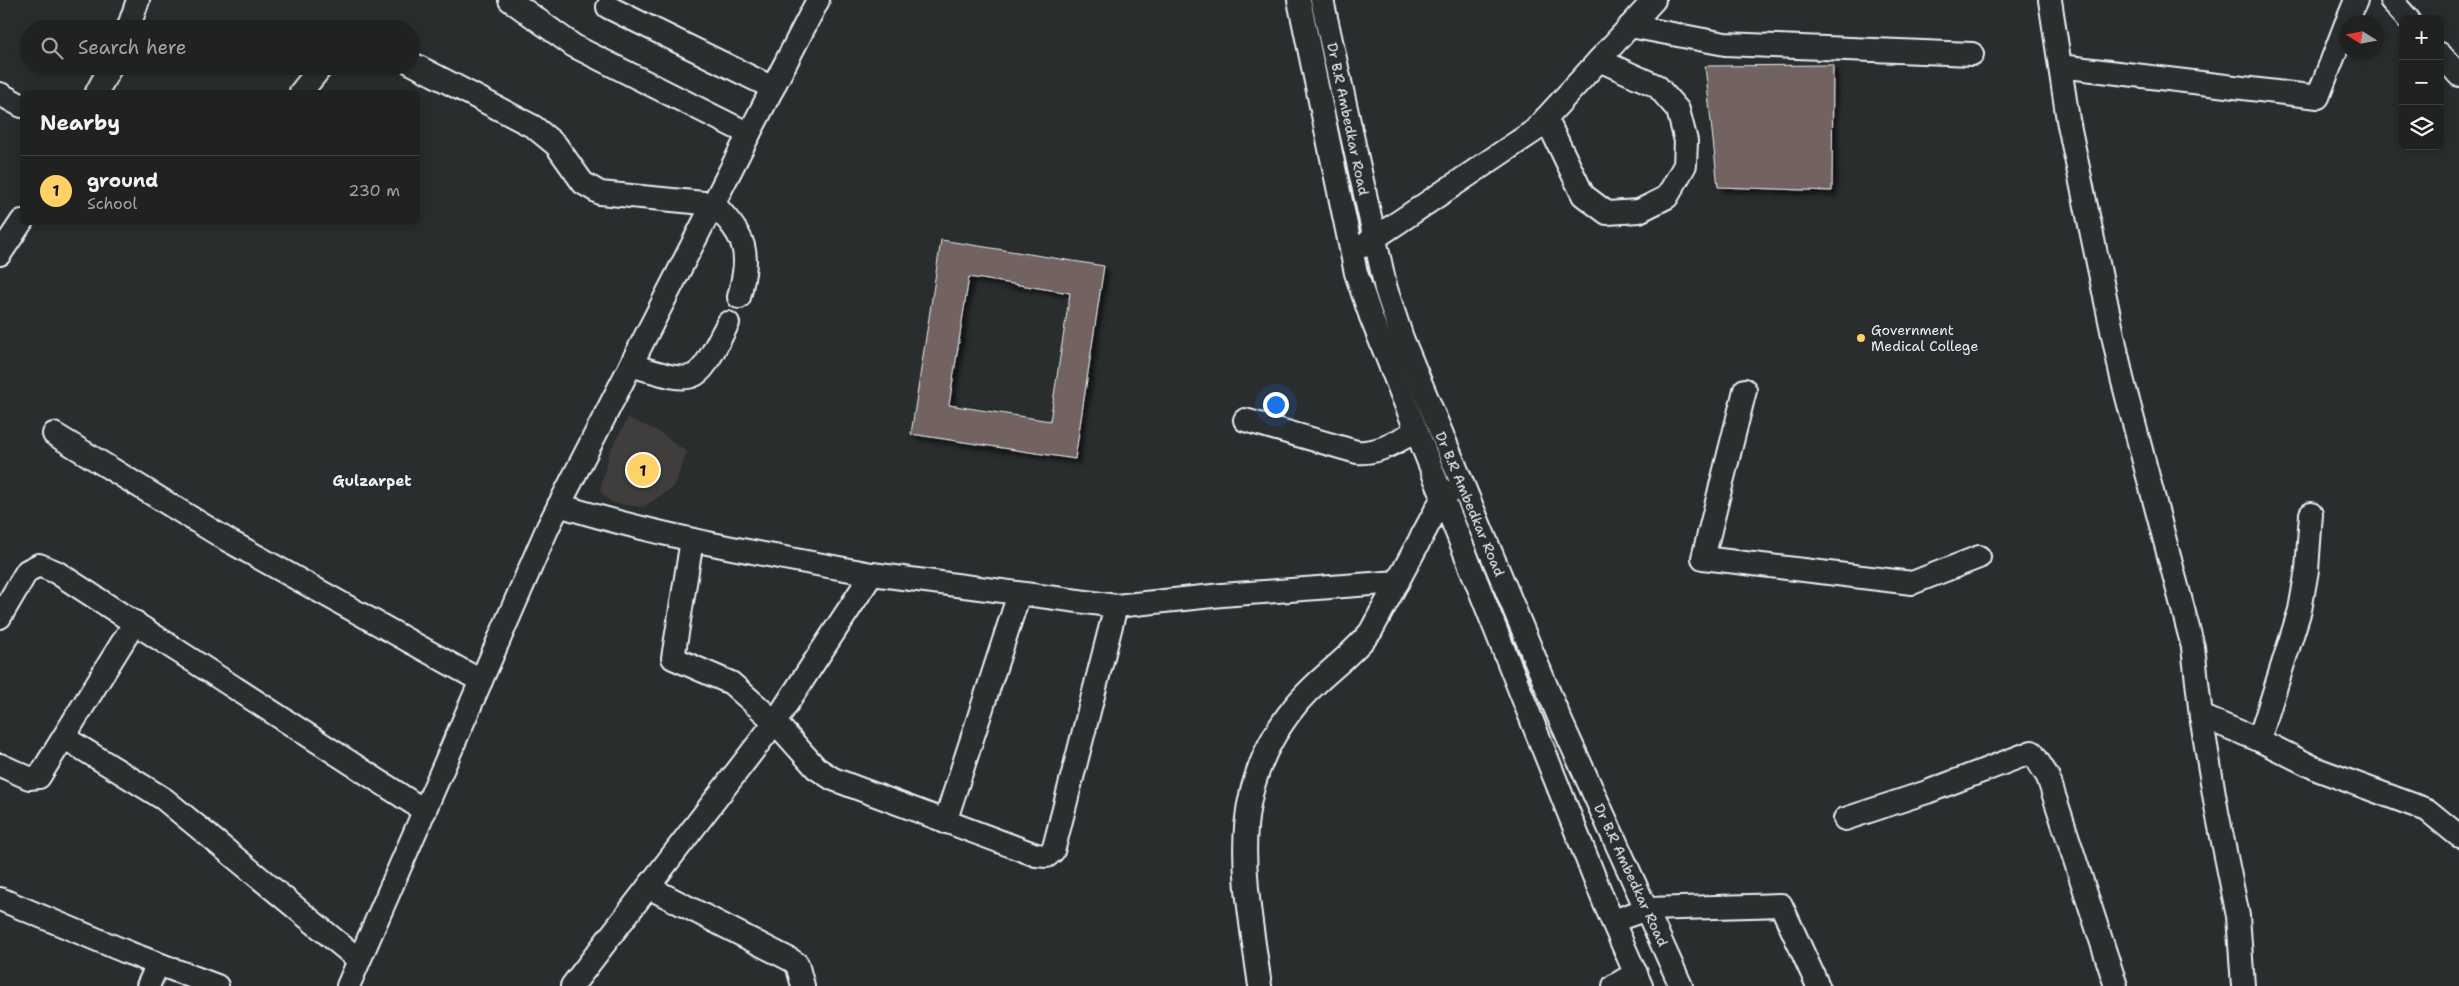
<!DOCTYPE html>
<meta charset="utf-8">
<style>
body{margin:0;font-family:"Shantell Sans",sans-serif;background:#282a2a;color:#f1f3f6}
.controls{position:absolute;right:15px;top:15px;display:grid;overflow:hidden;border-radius:8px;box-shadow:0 2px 12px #0003}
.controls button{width:45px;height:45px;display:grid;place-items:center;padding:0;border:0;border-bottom:1px solid #3d3f40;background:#202222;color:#f1f3f6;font:25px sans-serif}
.compass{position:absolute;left:2339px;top:15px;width:45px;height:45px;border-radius:50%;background:#202222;box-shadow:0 2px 12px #0003;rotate:281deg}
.you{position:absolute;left:1275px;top:404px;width:18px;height:18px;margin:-12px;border:4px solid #fff;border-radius:50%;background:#1a73e8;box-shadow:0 0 0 8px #1a73e833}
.badge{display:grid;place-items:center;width:32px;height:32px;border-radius:50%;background:#ffd166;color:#111;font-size:16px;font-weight:700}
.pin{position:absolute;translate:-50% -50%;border:2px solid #fff;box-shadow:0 1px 5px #0006}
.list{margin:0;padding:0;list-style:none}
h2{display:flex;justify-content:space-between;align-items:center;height:65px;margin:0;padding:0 20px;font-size:21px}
h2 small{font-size:16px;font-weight:400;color:#a2a4a5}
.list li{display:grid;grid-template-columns:32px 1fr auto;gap:15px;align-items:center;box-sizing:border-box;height:70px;padding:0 20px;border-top:1px solid #3d3f40}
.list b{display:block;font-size:19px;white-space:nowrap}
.list p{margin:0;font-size:16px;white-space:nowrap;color:#a2a4a5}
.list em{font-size:16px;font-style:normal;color:#a2a4a5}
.icon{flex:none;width:28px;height:28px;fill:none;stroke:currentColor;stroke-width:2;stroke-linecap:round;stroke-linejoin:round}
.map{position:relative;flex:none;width:2459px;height:986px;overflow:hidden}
.search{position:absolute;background:#202222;box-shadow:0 2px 12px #0003;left:20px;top:20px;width:400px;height:55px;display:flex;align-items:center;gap:12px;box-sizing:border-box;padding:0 18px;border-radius:28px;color:#a2a4a5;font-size:19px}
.panel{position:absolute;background:#202222;box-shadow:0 2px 12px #0003;left:20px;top:90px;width:400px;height:135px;border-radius:8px}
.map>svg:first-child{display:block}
</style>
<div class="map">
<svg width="2459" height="986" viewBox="0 0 2459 986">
<defs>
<filter id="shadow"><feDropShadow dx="4.5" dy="4.5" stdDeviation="2.5" flood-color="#0009"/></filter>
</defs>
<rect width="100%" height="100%" fill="#2a2d2e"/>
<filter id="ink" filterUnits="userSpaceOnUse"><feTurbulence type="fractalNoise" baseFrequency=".02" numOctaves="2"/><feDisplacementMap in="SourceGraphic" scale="10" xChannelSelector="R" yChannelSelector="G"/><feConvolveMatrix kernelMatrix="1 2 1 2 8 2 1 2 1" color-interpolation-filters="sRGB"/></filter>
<g filter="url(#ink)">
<!-- built -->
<path fill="#403d3d" d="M628,418L658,431L687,452L674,487L643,507L612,503L600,491L609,453Z"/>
<!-- building -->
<g fill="#726361" stroke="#e8f1f8" fill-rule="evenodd" filter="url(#shadow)">
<path d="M1833,65L1832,191L1718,187L1705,66Z"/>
<path d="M941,240L1104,266L1075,459L911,434ZM969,277L1070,293L1050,421L949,405Z"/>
</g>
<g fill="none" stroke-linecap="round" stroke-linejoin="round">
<!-- minor casing -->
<g stroke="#e8f1f8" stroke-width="26">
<g id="minor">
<path d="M510,0L574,46L749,134L818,0"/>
<path d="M1299,0L1356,273L1371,317L1605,904L1641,986"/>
<path d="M1322,0L1386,289L1402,338L1559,717L1681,986"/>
<path d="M2050,0L2068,120L2122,378L2193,647L2201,716L2217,812L2238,916L2243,986"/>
<path d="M2391,0L2408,19"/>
<path d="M608,7L773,88"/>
<path d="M2347,22L2356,0"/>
<path d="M1630,26L1725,44L1972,54"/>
<path d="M128,29L138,0"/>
<path d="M2440,54L2459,75"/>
<path d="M411,63L534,127L556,145L583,183L600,193L714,204C746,239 751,249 739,297"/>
<path d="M2060,66L2318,97L2346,24"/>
<path d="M97,92L111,66"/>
<path d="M301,92L322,66"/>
<path d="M0,94L22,106"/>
<path d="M1546,118L1583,195L1607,213L1639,211L1667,197L1685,165L1686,141L1678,110L1657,86L1599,60"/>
<path d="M1363,246L1534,131L1654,0"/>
<path d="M0,254L22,221"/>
<path d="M631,365C701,386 695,386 728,323"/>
<path d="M1745,390L1703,558L1912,583L1979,557"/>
<path d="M1245,420L1357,452C1380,454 1397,441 1416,431"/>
<path d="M54,434L229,541L481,681"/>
<path d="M559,505C661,537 767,555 872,574"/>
<path d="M692,540L673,658L731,683L775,722L816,768L833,779L1036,855L1047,856L1053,851L1056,840L1116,606"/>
<path d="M0,617L27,571L39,565L56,572L425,811"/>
<path d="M2201,716L2259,740L2319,770L2427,810L2459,836"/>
<path d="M65,738L164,799L359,960"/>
<path d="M2259,740L2300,610L2307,570L2311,514"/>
<path d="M0,765L29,778L39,777L135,622"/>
<path d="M1845,819L1927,792L2032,752L2048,777L2116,986"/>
<path d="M945,822L1019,594"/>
<path d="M648,887L791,960L797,964L803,986"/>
<path d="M0,899L129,953L217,986"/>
<path d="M1613,921L1647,909L1781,905L1818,986"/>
<path d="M148,986L158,964"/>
<path d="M348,986L548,527L749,134"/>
<path d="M572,986L775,722L872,574L1116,606L1222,595L1398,582"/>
<path d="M1260,986C1246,882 1223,795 1295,706C1317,678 1349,659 1371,631L1443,497L1450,492"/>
<path d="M1614,986L1636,973"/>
</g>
</g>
<!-- minor -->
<use href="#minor" stroke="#2a2d2e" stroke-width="22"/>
</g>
</g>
<!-- markers -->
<circle fill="#ffd166" stroke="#2a2d2e" stroke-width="2" cx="1861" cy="338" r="5"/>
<g text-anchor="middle" stroke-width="4.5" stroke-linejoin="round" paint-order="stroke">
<!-- street labels -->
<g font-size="14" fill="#e8f1f8" stroke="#2a2d2e">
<text transform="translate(1348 119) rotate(78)" y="5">Dr B.R Ambedkar Road</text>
<text transform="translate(1470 504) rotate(67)" y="5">Dr B.R Ambedkar Road</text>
<text transform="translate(1631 875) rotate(65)" y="5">Dr B.R Ambedkar Road</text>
</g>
<!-- poi labels -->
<g font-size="14" fill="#e8f1f8" stroke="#2a2d2e" text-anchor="start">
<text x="1871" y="335">Government<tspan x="1871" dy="16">Medical College</tspan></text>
</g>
<!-- neighbourhood labels -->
<g font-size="15" font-weight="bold" fill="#e8f1f8" stroke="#2a2d2e">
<text x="372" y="486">Gulzarpet</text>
</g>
</g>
</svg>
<div class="controls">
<button>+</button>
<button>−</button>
<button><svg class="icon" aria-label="layers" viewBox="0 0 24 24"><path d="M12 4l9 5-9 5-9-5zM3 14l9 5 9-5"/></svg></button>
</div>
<svg class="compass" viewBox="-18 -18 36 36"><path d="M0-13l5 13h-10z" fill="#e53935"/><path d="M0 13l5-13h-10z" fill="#a2a4a5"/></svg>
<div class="you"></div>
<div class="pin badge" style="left:643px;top:470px">1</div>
<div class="search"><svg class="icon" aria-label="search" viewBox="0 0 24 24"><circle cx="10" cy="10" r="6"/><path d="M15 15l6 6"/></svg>Search here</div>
<section class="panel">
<h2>Nearby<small></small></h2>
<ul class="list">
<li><span class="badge">1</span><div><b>ground</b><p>School</p></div><em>230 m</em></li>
</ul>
</section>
</div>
